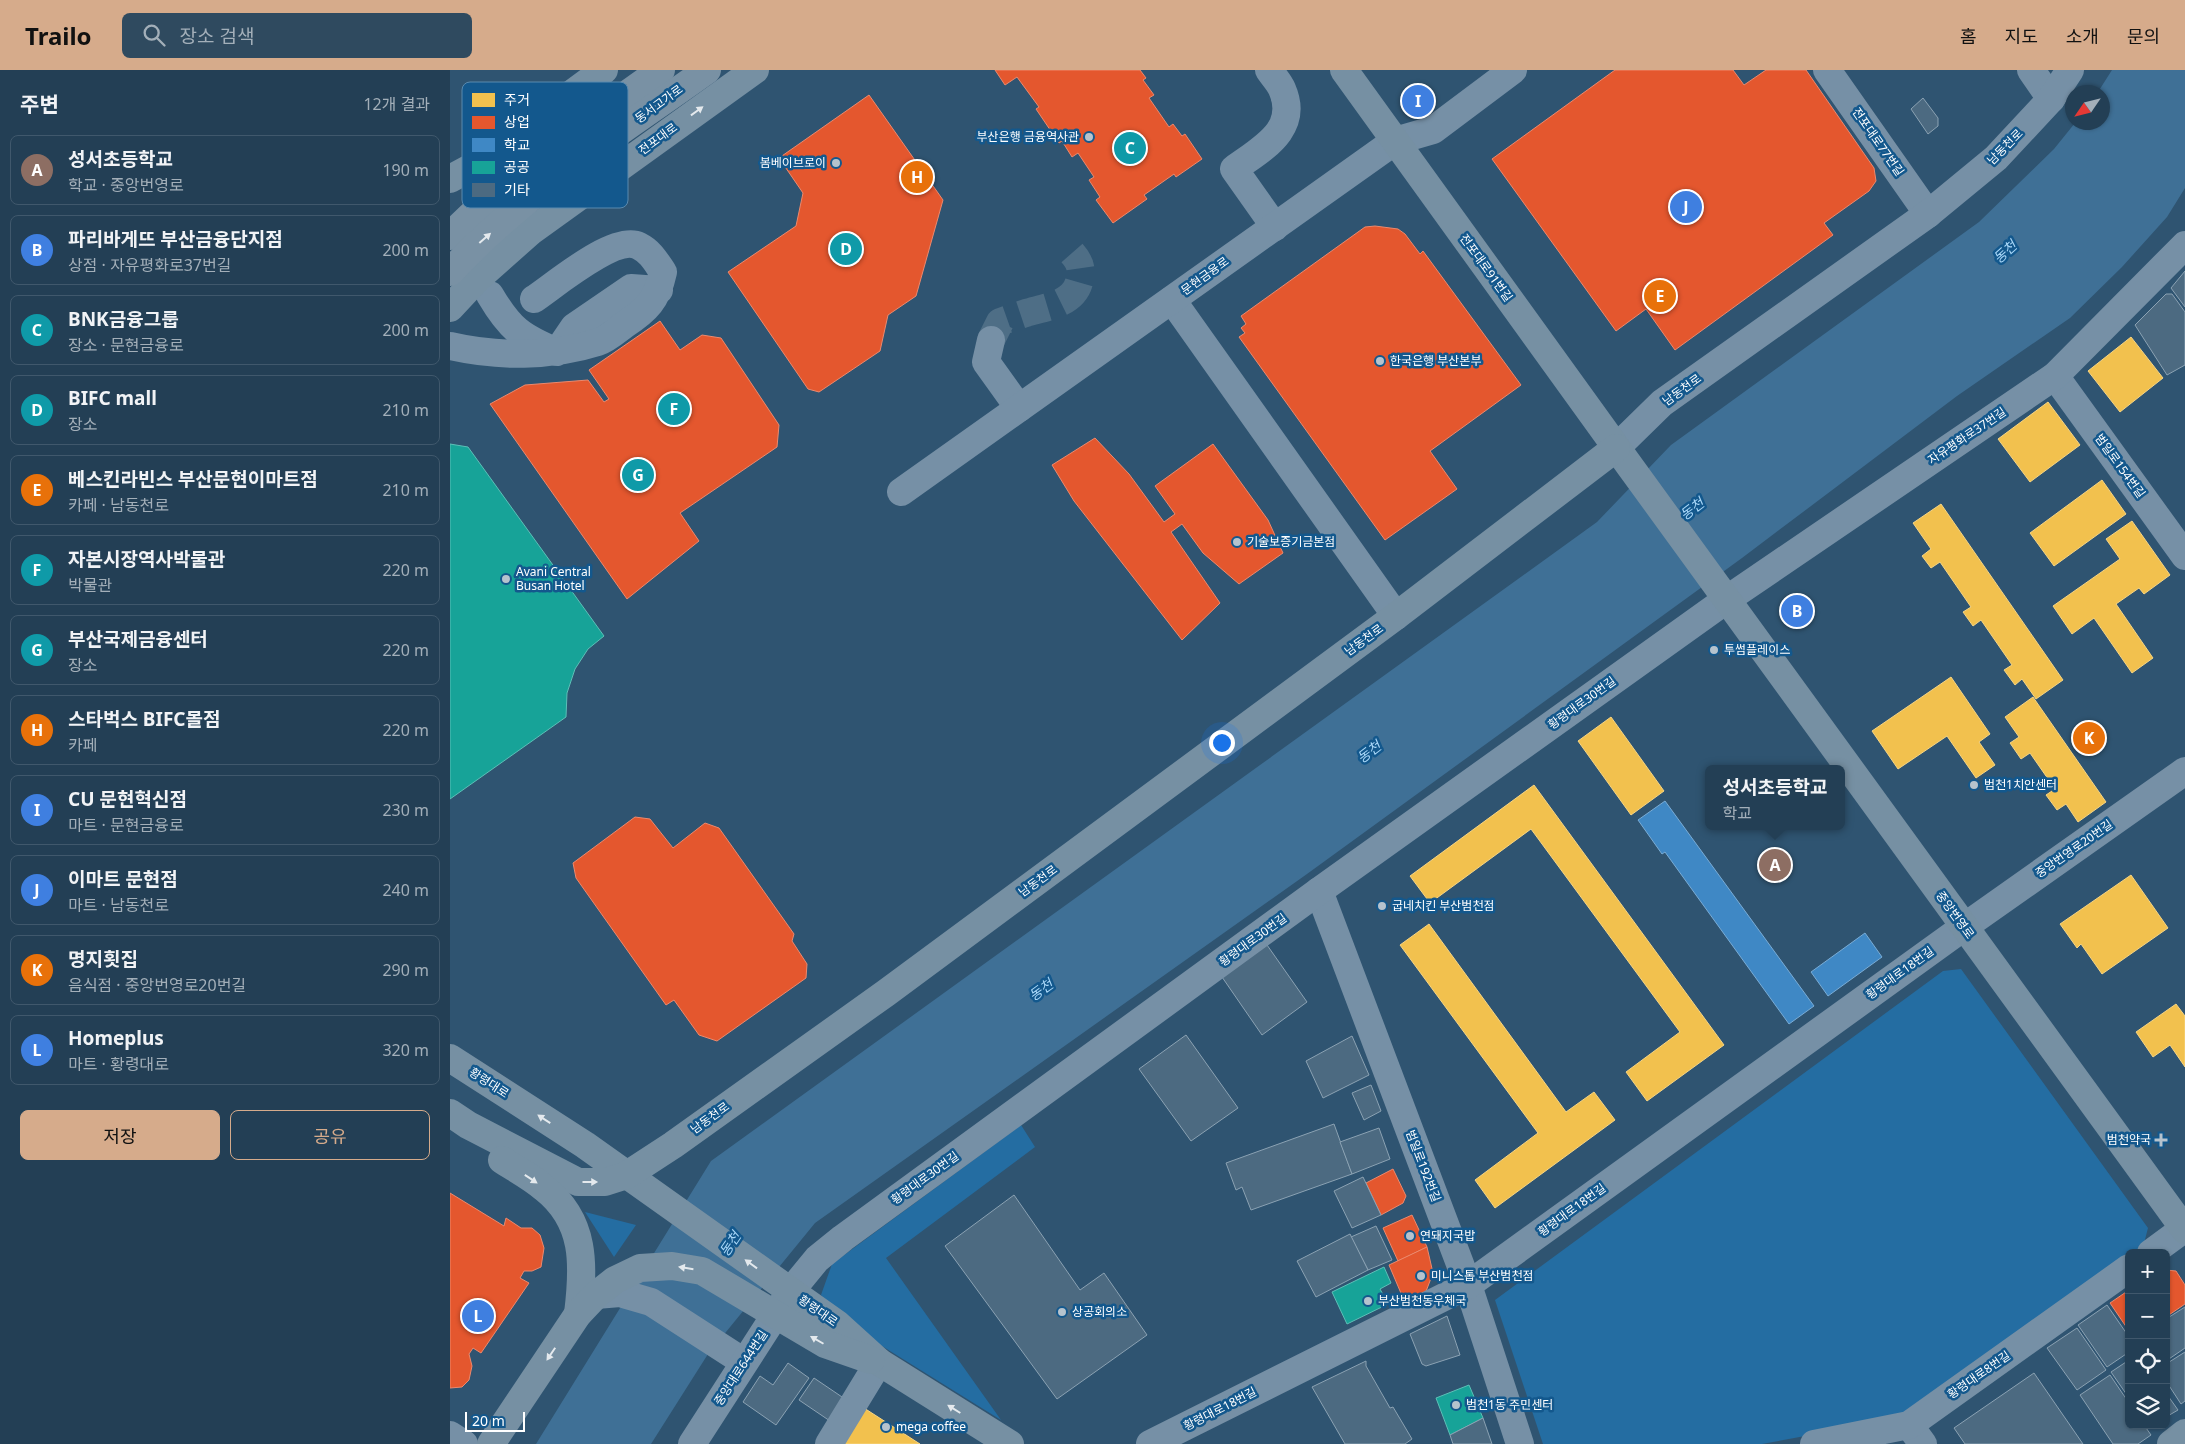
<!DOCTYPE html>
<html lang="ko">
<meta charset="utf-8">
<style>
body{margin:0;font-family:"Noto Sans","Noto Sans KR",sans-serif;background:#2f4a5f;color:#f1f3f6}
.controls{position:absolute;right:15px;bottom:15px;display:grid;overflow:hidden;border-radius:8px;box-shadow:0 1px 4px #0004}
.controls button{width:45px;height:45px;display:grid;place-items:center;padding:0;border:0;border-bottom:1px solid #40586c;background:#233f55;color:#f1f3f6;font:25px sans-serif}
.compass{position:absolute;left:1615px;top:15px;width:45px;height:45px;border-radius:50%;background:#233f55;box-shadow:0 1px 4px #0004;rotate:235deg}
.scale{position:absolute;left:15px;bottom:12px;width:60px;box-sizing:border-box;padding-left:5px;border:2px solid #fff;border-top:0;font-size:14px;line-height:18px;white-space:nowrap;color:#fff;-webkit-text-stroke:4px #13588d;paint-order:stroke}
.you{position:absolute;left:771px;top:672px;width:18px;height:18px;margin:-12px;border:4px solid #fff;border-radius:50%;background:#1a73e8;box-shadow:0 0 0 8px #1a73e833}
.badge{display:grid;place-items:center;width:32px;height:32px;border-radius:50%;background:#d6ab8b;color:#fff;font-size:16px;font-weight:700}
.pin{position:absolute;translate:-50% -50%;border:2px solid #fff;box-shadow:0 1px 5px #0006}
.popup{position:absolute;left:1255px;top:695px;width:140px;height:65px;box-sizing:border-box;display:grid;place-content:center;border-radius:8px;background:#233f55;filter:drop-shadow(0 1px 4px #0005);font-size:16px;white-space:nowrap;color:#a3afb9}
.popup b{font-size:19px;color:#f1f3f6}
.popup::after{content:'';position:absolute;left:50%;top:100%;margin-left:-10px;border:10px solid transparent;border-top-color:#233f55}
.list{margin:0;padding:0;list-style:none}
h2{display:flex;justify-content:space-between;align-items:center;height:65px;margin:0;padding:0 20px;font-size:21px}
h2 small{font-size:16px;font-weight:400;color:#a3afb9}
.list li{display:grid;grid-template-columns:32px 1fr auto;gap:15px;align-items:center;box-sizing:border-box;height:70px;margin:0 10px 10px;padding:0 10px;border:1px solid #40586c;border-radius:8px}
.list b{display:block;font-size:19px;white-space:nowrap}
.list p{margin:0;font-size:16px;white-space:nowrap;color:#a3afb9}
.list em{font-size:16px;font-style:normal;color:#a3afb9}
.actions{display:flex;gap:10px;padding:15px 20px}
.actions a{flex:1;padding:11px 0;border:1px solid #d6ab8b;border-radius:8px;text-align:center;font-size:18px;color:#d6ab8b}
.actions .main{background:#d6ab8b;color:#111}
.icon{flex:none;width:28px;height:28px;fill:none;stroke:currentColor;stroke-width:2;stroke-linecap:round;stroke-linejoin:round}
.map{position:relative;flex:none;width:1735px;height:1374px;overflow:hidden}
header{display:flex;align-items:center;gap:30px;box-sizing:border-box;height:70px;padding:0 25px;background:#d6ab8b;color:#111}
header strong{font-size:24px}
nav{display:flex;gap:28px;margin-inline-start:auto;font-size:18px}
.search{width:350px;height:45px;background:#2f4a5f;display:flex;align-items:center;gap:12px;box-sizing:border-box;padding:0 18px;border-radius:8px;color:#a3afb9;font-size:19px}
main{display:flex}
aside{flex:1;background:#233f55}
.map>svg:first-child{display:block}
</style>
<header>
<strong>Trailo</strong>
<div class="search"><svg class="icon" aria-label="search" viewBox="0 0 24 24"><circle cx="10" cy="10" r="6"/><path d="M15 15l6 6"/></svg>장소 검색</div>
<nav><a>홈</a><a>지도</a><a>소개</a><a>문의</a></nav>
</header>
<main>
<aside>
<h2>주변<small>12개 결과</small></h2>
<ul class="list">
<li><span class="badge" style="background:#8d6e63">A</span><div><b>성서초등학교</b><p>학교 · 중앙번영로</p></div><em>190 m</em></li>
<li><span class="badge" style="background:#3f7fe0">B</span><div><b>파리바게뜨 부산금융단지점</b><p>상점 · 자유평화로37번길</p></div><em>200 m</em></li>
<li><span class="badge" style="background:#0f9aa8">C</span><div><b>BNK금융그룹</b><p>장소 · 문현금융로</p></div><em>200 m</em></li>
<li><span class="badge" style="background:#0f9aa8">D</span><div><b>BIFC mall</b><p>장소</p></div><em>210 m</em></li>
<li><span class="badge" style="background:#e8710a">E</span><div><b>베스킨라빈스 부산문현이마트점</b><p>카페 · 남동천로</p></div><em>210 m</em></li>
<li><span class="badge" style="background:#0f9aa8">F</span><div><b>자본시장역사박물관</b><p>박물관</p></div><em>220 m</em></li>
<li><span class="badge" style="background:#0f9aa8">G</span><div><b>부산국제금융센터</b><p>장소</p></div><em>220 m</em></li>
<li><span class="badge" style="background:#e8710a">H</span><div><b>스타벅스 BIFC몰점</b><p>카페</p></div><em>220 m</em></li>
<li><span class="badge" style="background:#3f7fe0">I</span><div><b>CU 문현혁신점</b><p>마트 · 문현금융로</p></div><em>230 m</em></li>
<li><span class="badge" style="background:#3f7fe0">J</span><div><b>이마트 문현점</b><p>마트 · 남동천로</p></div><em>240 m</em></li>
<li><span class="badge" style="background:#e8710a">K</span><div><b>명지횟집</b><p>음식점 · 중앙번영로20번길</p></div><em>290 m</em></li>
<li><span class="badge" style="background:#3f7fe0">L</span><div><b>Homeplus</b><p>마트 · 황령대로</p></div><em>320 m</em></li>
</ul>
<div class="actions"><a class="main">저장</a><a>공유</a></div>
</aside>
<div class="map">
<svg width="1735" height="1374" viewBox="0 0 1735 1374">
<rect width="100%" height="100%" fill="#2f5471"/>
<!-- green -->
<g fill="#246da2">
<path d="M1511,899L1698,1158L1692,1181L1679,1183V1190L1452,1348L1312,1374H1093L1045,1230L1493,901Z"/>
<path d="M571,1055L585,1077L436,1188L551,1350L403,1258L383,1242L371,1225L382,1194Z"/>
<path d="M135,1142L186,1155L164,1187Z"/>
</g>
<!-- water -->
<path fill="#3f7096" d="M1662,0H1735V118L1717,147L1672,197L1620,248L1507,326L1292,488L857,804L365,1153L258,1284L201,1374H86L261,1091L1147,452L1221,375L1529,152L1604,79L1625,53L1652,52V22H1648Z"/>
<!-- homes -->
<g fill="#f2c14e" stroke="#f6d483">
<path d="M1681,267L1713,308L1670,342L1638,301Z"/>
<path d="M1598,332L1630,375L1580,412L1548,369Z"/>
<path d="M1652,410L1676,444L1604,496L1580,463Z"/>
<path d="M1491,434L1613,610L1586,629L1572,609L1565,615L1554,600L1562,595L1531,550L1523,556L1513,542L1521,537L1490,492L1481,498L1472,486L1481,479L1463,453Z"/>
<path d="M1682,451L1720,505L1694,524L1689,518L1666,534L1703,588L1682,603L1644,548L1622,564L1603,536L1670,489L1656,469Z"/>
<path d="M1501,607L1540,664L1529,672L1545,695L1526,708L1497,666L1448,699L1422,661Z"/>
<path d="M1583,627L1656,732L1628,752L1616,734L1607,740L1596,725L1605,719L1580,683L1571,689L1560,673L1569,667L1555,647Z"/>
<path d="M1161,647L1214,721L1181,745L1128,671Z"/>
<path d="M1084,715L1274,975L1197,1031L1176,1002L1230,962L1081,759L980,833L960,806Z"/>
<path d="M1681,805L1718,858L1652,904L1631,874L1627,878L1610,854Z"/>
<path d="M979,854L1116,1042L1144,1022L1165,1050L1045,1138L1025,1110L1088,1063L950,875Z"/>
<path d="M1726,934L1735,946V997L1720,975L1703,987L1686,962Z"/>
<path d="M414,1338L470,1374H391Z"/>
</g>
<!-- shops -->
<g fill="#e4572e" stroke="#ec896d">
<path d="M545,0H690L696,8L693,10L704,25L699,28L719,57L723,54L732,66L735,64L752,89L726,107L724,104L694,125L697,129L663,153L646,130L650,127L639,110L644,107L628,83L622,87L612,71L609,73L586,39L589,37L567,7L555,15Z"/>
<path d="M1165,0H1283L1294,15L1316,0H1356L1424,98L1426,111L1419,121L1374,153L1383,165L1225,280L1196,239L1166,261L1042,89Z"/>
<path d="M419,25L493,130L466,226L438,245L430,281L369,322L358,319L278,202L346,156L353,123L329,88Z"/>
<path d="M925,156L948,159L955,164L970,184L973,181L1071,315L980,381L1007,419L935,470L789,267L795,263L791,258L796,254L791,246L915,157Z"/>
<path d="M210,251L230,280L252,265L271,268L329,355L327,377L230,443L249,471L177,529L40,334L75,315L138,310L154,332L159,329L139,300Z"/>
<path d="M645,368L679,404L714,452L725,444L705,416L763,374L818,450L833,483L789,514L753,483L732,454L721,462L770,533L732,570L624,431L602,395Z"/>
<path d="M185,747L200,749L223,778L255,753L269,758L344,864L342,871L357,894L356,908L267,971L249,965L224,930L216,935L126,808L123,793Z"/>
<path d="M943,1099L956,1126L953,1133L931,1145L916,1113Z"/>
<path d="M0,1123L54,1156L56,1148L71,1158H82L90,1165L94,1178L91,1197L82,1201H74L70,1208L79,1213L31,1283L23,1278L19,1284L22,1296L19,1310L12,1317L0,1318Z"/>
<path d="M962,1145L977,1177L948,1191L933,1158Z"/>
<path d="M977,1177L983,1203L975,1224L956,1235L939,1195Z"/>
<path d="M1716,1200L1726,1201L1735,1215V1234L1716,1247Z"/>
<path d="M1679,1220V1261L1660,1233Z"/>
</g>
<!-- schools -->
<g fill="#3f88c5" stroke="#79acd6">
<path d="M1215,731L1364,936L1339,954L1215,782L1212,784L1188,750Z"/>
<path d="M1415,863L1432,887L1378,926L1361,902Z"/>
</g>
<!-- public -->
<g fill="#17a398" stroke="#5dbfb7">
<path d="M0,374L18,377L154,566L138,579L125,599L117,623L116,647L0,729Z"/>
<path d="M934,1197L941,1213L930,1219L938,1234L897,1254L882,1222Z"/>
<path d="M1019,1315L1033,1348L1000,1365L986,1328Z"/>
</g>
<!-- building -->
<g fill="#4c6a81" stroke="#8ba2b3">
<path d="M1473,28L1488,48V56L1478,64L1461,39Z"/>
<path d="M1735,201V237L1721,218Z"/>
<path d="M1716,224H1722L1735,242V295L1717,305L1685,255Z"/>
<path d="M817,875L857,932L812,965L772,907Z"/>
<path d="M736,965L788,1038L741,1071L689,999Z"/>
<path d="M902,966L919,1005L873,1028L856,991Z"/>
<path d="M921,1015L931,1041L914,1050L902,1023Z"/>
<path d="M884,1054L902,1104L801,1140L792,1117L786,1120L776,1093Z"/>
<path d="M929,1058L940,1089L902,1104L890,1072Z"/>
<path d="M913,1107L931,1145L902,1158L884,1121Z"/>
<path d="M564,1125L630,1220L654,1203L697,1265L607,1329L495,1176Z"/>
<path d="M926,1156L942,1190L918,1200L901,1167Z"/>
<path d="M900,1164L918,1200L866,1227L847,1191Z"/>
<path d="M1657,1235L1679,1267V1282L1657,1297L1628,1255Z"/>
<path d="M1735,1237V1278L1716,1291V1249Z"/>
<path d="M997,1246L1010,1285L976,1296L972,1294L960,1264Z"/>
<path d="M1627,1258L1656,1300L1627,1320L1597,1278Z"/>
<path d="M1735,1282V1331L1731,1334L1716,1311V1294Z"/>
<path d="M1679,1290V1328L1661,1302Z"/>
<path d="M916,1291V1296L940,1338L943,1337L962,1369L955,1374H895L862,1317Z"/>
<path d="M338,1293L359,1308L326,1355L293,1332L310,1306L323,1315Z"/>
<path d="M1584,1303L1633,1374H1515L1504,1358Z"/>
<path d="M1660,1305L1679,1333V1355H1694L1701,1365L1688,1374H1663L1630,1325Z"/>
<path d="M364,1308L395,1329L380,1351L349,1330Z"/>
<path d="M1716,1323L1728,1340L1716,1347Z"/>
<path d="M1033,1348L1042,1374H1003L1000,1365Z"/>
</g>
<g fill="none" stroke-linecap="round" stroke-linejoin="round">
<!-- minor-tunnel -->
<path stroke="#4e6e86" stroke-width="28" stroke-dasharray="28 14" stroke-linecap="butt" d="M541,270L550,252C558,249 567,246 576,243C596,237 627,234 630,207C632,197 629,191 622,183"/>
<!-- minor -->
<g stroke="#7690a6" stroke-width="28">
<path d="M819,0C823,6 829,12 832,19C850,60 811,79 784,99L825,157"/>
<path d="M1377,0L1478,144"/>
<path d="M1581,0L1601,29"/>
<path d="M40,225C60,259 71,267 107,282L124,257L181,218L209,220"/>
<path d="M722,230L946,546"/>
<path d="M541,270L536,292L569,338"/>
<path d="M0,276C47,287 101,287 148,272C157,269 166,261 174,255C197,240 207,230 213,202C206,192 201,182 189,176C165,164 105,215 84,229"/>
<path d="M1605,306L1735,486"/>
<path d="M1166,378L1212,333L1478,144L1546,88L1601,29L1620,0"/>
<path d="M451,422L945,71L983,60L1063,0"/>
<path d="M869,821L1018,1215L1070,1374"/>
<path d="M1701,1183L1735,1158"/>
<path d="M146,1225L170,1223L201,1232L294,1292"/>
<path d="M1459,1355L1473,1374"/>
<path d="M0,1365L14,1374"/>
<path d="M242,1374L340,1222L367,1189L393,1168L869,821L1276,530L1605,306L1735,175"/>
<path d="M379,1374L429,1292"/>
<path d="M700,1374L1018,1215L1514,857L1735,701"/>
<path d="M1364,1374L1459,1355L1679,1198"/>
</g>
<!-- major -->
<g stroke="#7690a3" stroke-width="28">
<path d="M894,0L1179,395L1735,1160"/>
<path d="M0,109L22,97L154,0"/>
<path d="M0,238L27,209L80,162L305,0"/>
<path d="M0,988L135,1075L387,1254L429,1292L560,1374"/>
<path d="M0,1043L18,1055L128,1112H155L177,1105L223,1075L436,923L946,546L1166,378"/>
<path d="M52,1090C66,1099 81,1107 94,1118C136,1151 134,1195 128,1244"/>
<path d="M41,1374L128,1244L146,1225L165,1210L190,1198L222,1196L252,1201L375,1274L421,1290"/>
<path d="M1721,1374L1735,1363"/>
</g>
<!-- highway -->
<g stroke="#7991a4" stroke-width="28">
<path d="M0,166C62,102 139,52 211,0"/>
<path d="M0,202C74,122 169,63 257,0"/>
</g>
</g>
<!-- one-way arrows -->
<defs><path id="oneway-solid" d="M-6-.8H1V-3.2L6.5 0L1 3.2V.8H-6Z" transform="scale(1.25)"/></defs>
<g fill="#e4e9ed">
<use href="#oneway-solid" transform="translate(247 41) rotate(-36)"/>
<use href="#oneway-solid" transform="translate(35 168) rotate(-41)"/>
<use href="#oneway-solid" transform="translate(94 1049) rotate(-147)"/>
<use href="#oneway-solid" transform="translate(81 1109) rotate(34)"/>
<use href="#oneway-solid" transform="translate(140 1112)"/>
<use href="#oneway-solid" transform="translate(301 1194) rotate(-144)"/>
<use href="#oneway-solid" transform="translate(236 1198) rotate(-171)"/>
<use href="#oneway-solid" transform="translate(367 1270) rotate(-150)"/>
<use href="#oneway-solid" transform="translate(101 1284) rotate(124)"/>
<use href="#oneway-solid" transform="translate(504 1339) rotate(-148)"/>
</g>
<!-- markers -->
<g fill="#b6c3cd" stroke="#13588d" stroke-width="2">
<circle cx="639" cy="67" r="5"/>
<circle cx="386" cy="93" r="5"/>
<circle cx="930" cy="291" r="5"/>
<circle cx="787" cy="472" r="5"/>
<circle cx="56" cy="509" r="5"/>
<circle cx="1264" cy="580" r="5"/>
<circle cx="1524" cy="715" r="5"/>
<circle cx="932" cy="836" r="5"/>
<path d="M1708.5 1062.5h5v5h5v5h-5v5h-5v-5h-5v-5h5z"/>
<circle cx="960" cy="1166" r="5"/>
<circle cx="971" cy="1206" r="5"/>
<circle cx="918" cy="1231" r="5"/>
<circle cx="612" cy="1242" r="5"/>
<circle cx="1006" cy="1335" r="5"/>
<circle cx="436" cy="1357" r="5"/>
</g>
<g text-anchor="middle" stroke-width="5" stroke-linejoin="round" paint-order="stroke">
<!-- street labels -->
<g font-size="12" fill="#fff" stroke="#13588d">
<text transform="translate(209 34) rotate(-36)" y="4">동서고가로</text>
<text transform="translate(208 69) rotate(-36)" y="4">전포대로</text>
<text transform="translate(1428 72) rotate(55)" y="4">전포대로77번길</text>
<text transform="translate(1555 77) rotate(-45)" y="4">남동천로</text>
<text transform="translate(1036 198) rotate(54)" y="4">전포대로91번길</text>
<text transform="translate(755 206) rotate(-36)" y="4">문현금융로</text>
<text transform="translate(1232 320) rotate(-36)" y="4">남동천로</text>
<text transform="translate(1517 366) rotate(-34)" y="4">자유평화로37번길</text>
<text transform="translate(1670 396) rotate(54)" y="4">범일로154번길</text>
<text transform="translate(914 570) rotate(-36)" y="4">남동천로</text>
<text transform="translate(1132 633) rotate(-36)" y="4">황령대로30번길</text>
<text transform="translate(1624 779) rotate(-35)" y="4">중앙번영로20번길</text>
<text transform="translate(588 811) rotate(-36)" y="4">남동천로</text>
<text transform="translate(1505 845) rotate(54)" y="4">중앙번영로</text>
<text transform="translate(803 870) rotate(-36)" y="4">황령대로30번길</text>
<text transform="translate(1450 903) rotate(-36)" y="4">황령대로18번길</text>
<text transform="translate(39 1013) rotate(33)" y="4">황령대로</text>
<text transform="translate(260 1048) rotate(-36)" y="4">남동천로</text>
<text transform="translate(973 1096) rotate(69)" y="4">범일로192번길</text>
<text transform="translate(475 1108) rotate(-36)" y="4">황령대로30번길</text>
<text transform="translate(1122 1140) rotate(-36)" y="4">황령대로18번길</text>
<text transform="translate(368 1241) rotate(35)" y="4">황령대로</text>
<text transform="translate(291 1298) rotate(-57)" y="4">중앙대로644번길</text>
<text transform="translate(1529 1305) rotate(-35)" y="4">황령대로8번길</text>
<text transform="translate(770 1339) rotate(-27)" y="4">황령대로18번길</text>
</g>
<!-- poi labels -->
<g font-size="12" fill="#fff" stroke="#13588d" text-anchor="start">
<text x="629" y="71" text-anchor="end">부산은행 금융역사관</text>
<text x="376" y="97" text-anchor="end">봄베이브로이</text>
<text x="940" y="295">한국은행 부산본부</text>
<text x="797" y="476">기술보증기금본점</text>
<text x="66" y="506">Avani Central<tspan x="66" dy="14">Busan Hotel</tspan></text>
<text x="1274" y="584">투썸플레이스</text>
<text x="1534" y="719">범천1치안센터</text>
<text x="942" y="840">굽네치킨 부산범천점</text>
<text x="1701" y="1074" text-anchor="end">범천약국</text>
<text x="970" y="1170">연돼지국밥</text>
<text x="981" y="1210">미니스톱 부산범천점</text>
<text x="928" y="1235">부산범천동우체국</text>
<text x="622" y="1246">상공회의소</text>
<text x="1016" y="1339">범천1동 주민센터</text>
<text x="446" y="1361">mega coffee</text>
</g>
<!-- water labels -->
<g font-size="14" font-style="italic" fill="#a9d7f8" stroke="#13588d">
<text transform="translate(1555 182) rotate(-42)" y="5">동천</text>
<text transform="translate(1242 439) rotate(-37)" y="5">동천</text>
<text transform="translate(919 682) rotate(-37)" y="5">동천</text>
<text transform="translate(591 920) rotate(-36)" y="5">동천</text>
<text transform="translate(280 1174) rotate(-56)" y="5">동천</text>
</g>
</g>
<!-- legend -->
<rect x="12" y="12" width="166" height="126" rx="8" fill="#13588d" stroke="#5a8aaf" stroke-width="1"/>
<rect x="22" y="23" width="23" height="14" fill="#f2c14e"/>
<rect x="22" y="46" width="23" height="13" fill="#e4572e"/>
<rect x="22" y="68" width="23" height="14" fill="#3f88c5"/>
<rect x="22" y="91" width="23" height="13" fill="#17a398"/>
<rect x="22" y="113" width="23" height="14" fill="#4c6a81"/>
<g font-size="14" fill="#fff">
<text x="54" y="35">주거</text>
<text x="54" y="57">상업</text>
<text x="54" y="80">학교</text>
<text x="54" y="102">공공</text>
<text x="54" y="125">기타</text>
</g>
</svg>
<div class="controls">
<button>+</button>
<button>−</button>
<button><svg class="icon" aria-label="locate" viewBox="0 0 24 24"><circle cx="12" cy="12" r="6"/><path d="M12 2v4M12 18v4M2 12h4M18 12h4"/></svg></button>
<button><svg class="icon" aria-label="layers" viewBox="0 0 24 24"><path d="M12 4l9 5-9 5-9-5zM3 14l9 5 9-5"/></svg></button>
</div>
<svg class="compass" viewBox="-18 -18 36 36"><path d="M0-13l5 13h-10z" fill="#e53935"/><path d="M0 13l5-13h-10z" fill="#a3afb9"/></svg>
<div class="scale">20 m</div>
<div class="you"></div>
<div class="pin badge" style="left:1325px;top:795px;background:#8d6e63">A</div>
<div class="popup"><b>성서초등학교</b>학교</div>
<div class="pin badge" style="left:1347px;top:541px;background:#3f7fe0">B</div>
<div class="pin badge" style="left:680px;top:78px;background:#0f9aa8">C</div>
<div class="pin badge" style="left:396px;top:179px;background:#0f9aa8">D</div>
<div class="pin badge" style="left:1210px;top:226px;background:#e8710a">E</div>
<div class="pin badge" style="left:224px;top:339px;background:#0f9aa8">F</div>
<div class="pin badge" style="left:188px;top:405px;background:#0f9aa8">G</div>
<div class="pin badge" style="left:467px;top:107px;background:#e8710a">H</div>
<div class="pin badge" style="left:968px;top:31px;background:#3f7fe0">I</div>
<div class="pin badge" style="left:1236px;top:137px;background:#3f7fe0">J</div>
<div class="pin badge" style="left:1639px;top:668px;background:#e8710a">K</div>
<div class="pin badge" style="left:28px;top:1246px;background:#3f7fe0">L</div>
</div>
</main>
